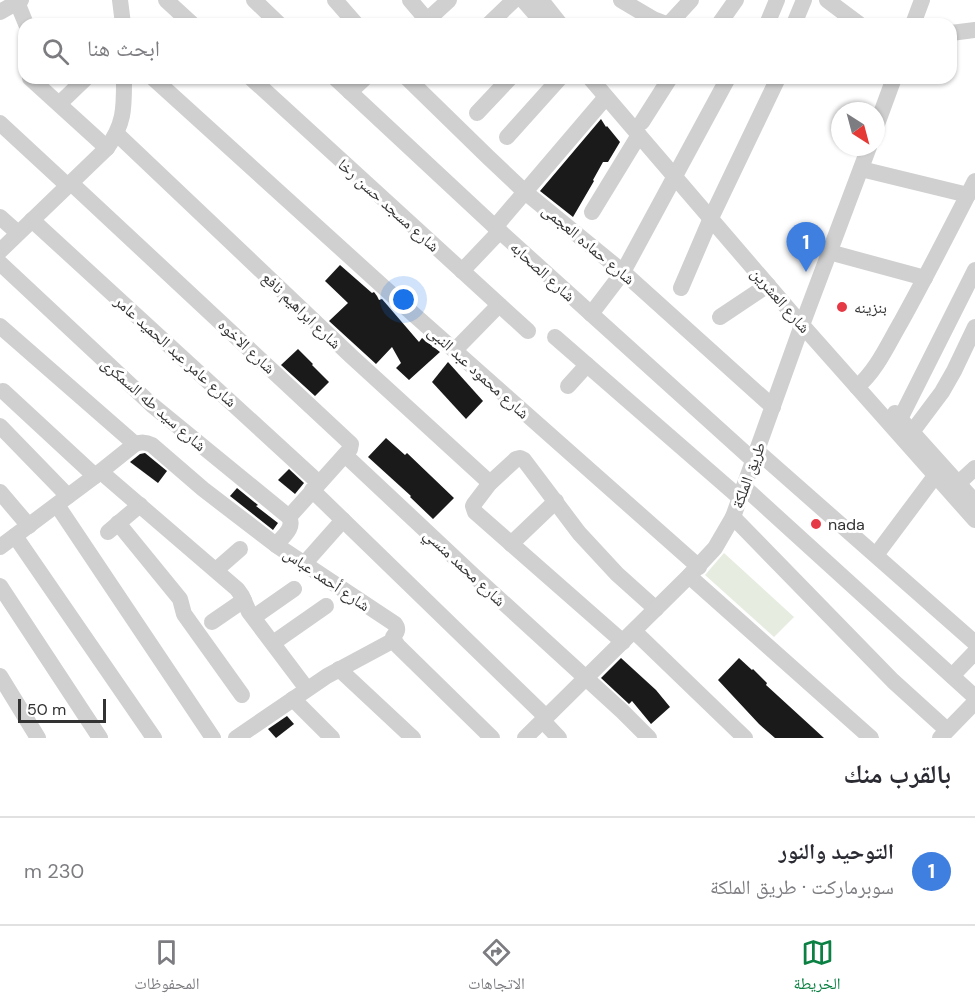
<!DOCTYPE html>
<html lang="ar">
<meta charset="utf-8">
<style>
body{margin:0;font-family:"DM Sans","Noto Naskh Arabic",sans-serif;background:#f7f7f7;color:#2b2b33;direction:rtl}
.compass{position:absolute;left:831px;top:102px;width:54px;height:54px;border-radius:50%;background:#fff;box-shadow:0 2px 4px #0004;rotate:144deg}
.scale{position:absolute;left:18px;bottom:15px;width:88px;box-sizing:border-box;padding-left:6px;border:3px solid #333;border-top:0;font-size:16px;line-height:21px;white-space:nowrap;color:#333;-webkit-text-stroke:4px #fff;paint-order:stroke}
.you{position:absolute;left:404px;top:300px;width:21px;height:21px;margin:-15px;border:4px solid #fff;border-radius:50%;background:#1a73e8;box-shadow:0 0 0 9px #1a73e833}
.badge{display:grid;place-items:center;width:39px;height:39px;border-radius:50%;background:#0b8043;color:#fff;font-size:20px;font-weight:700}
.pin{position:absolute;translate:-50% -50px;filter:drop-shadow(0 2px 3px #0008)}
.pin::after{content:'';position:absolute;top:32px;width:21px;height:18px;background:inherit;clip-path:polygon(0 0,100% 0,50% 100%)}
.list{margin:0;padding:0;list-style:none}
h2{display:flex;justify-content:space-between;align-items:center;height:78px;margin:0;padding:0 24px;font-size:26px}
h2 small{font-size:20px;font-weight:400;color:#7c7c81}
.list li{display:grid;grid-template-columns:39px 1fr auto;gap:18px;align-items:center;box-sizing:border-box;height:108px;padding:0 24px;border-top:2px solid #e1e1e2}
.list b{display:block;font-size:22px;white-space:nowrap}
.list p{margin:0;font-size:20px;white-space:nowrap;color:#7c7c81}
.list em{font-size:20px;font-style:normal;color:#7c7c81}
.icon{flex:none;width:33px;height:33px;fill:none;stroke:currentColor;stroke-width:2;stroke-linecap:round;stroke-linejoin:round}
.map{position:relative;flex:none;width:975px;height:738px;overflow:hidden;direction:ltr}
.search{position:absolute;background:#fff;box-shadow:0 2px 4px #0004;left:18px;right:18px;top:18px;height:66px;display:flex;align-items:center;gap:15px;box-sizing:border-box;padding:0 21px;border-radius:18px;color:#7c7c81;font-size:22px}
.sheet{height:186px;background:#fff}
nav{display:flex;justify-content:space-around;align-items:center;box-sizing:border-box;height:84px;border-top:2px solid #e1e1e2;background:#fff;font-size:16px;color:#7c7c81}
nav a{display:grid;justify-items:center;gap:3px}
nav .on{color:#0b8043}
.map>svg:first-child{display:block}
</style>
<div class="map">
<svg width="975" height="738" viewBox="0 0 975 738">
<rect width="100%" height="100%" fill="#fff"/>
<!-- green -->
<path fill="#e6ecdf" d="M724,553L794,617L774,637L705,575Z"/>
<!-- building -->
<g fill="#1a1a1a">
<path d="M601,119L606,127L607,126L620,142L608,162H603L593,180L594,181L573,217L540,191Z"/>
<path d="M340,265L372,293L374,292L377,296L379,300L382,299L419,342L422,338L440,352L409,380L396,368L401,363L392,347L376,364L329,321L348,303L325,281Z"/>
<path d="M298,349L313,364L312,365L329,382L315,396L281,365Z"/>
<path d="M448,362L483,401L466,419L432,382Z"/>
<path d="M386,438L405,455L407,453L454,498L433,519L410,497L411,496L368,457Z"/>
<path d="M145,453L167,471L158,483L130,462L140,454Z"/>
<path d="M289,469L304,483L295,494L278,480Z"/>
<path d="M237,488L258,505L256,506L278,523L273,530L230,496Z"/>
<path d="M621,658L656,690L670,707L651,724L632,701L629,704L601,678Z"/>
<path d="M739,658L752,670L753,669L767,683L766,685L824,738H775L759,724L718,680Z"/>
<path d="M287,716L294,724L276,738L268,729Z"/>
</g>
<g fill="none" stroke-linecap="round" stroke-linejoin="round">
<!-- minor -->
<g stroke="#d0d0d0" stroke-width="16">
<path d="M120,0L123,24"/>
<path d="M166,0L192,24"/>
<path d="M254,0L279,24"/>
<path d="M335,0L356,24"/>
<path d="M410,0L427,20"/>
<path d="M523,0L544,24"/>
<path d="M541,0L560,24"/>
<path d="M621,0L653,19L666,24"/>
<path d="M827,0L859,24"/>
<path d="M17,2L26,24"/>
<path d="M0,12L21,0"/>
<path d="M423,24L449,0"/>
<path d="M489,24L514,0"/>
<path d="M669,24L691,0"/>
<path d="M719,24L736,0"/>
<path d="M767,24L777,0"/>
<path d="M794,24L804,0"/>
<path d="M913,24L922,0"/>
<path d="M951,33L975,30"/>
<path d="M30,78L107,148"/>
<path d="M153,78L411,312L699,567"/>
<path d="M251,78L528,331"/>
<path d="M335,78L495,227L754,461"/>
<path d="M407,78L488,157L525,192L623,272L773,407"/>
<path d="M590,78L802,325L975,520"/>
<path d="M350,92L365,78"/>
<path d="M59,104L86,78"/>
<path d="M477,113L510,78"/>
<path d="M642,122L670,78"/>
<path d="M0,123L68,186"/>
<path d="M876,127L894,78"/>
<path d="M117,134L351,356L490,483"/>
<path d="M507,137L560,78"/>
<path d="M861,169L968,195"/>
<path d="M71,183L351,444L350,449L289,517"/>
<path d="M592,212L639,135"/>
<path d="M0,217L18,233"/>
<path d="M32,220L319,483"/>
<path d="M495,227L606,97"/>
<path d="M0,251L107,148C125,123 124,107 124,78"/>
<path d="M829,252L925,278"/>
<path d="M0,263L152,405L289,517C295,528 283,536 276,545"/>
<path d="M462,271L500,231"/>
<path d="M681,288L711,218L778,78"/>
<path d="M591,314L623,272L728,78"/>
<path d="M720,317L768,285"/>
<path d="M0,326L135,444"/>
<path d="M555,337L740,498"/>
<path d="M455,350L499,305"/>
<path d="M568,386L587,365"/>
<path d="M857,387C877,370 888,344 901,322C927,275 951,228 975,181"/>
<path d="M3,391L95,476"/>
<path d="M895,413L975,502"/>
<path d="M900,419L975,270"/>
<path d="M0,426L68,496"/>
<path d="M912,432L942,392L954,371L975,327"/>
<path d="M757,451L975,643"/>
<path d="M345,455L473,575L622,711L649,738"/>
<path d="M101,472L237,589L242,596L249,612L307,689"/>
<path d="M744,487L975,697"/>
<path d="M312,490L546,717"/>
<path d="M950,491L975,468"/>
<path d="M0,492L29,526"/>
<path d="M57,505L213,738"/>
<path d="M733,517L893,681L947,730"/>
<path d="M118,523L180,599L184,614L242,695"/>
<path d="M108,532L140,505"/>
<path d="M15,536L154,738"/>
<path d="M511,544L556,501"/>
<path d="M0,547L95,476L135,444C142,442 145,442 152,445L203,489L276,545L395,624C399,629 397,632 393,637L394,640"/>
<path d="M876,555L935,476"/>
<path d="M304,564L343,520"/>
<path d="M216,570L240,549"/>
<path d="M689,576L871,738"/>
<path d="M0,586L100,738"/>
<path d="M254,617L294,589"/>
<path d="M212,622L244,600"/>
<path d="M634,631L745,738"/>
<path d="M394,640L398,646L492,738"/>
<path d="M623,642L475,512L473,506L474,504L490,483L516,459L520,458L524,460L579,533L617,574L656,609"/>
<path d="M273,643L326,606"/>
<path d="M339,669L413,738"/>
<path d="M0,676L38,738"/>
<path d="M952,676L975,652"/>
<path d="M293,699L332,738"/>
<path d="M543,721L559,738"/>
<path d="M236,738L327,676L394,640"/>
<path d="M525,738L689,576L715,548L733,517L802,325L869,147"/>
<path d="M940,738L975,702"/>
</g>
</g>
<!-- markers -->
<g fill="#e63946" stroke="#fff" stroke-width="2">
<circle cx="842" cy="307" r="6"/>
<circle cx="816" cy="524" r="6"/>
</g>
<g text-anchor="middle" stroke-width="6" stroke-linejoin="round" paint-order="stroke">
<!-- street labels -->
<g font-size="16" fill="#333" stroke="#fff">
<text transform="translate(389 205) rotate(42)" y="6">شارع مسجد حسن رخا</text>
<text transform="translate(589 244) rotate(40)" y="6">شارع حماده العجمى</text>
<text transform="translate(543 271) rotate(42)" y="6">شارع الصحابه</text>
<text transform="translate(781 300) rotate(49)" y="6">شارع العشرين</text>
<text transform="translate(302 310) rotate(44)" y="6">شارع ابراهيم نافع</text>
<text transform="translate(247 346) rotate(43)" y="6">شارع الاخوه</text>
<text transform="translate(176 351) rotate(42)" y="6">شارع عامر عبد الحميد عامر</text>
<text transform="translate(479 372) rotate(42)" y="6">شارع محمود عبد النبى</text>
<text transform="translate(154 404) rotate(41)" y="6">شارع سيد طه السمكرى</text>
<text transform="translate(748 475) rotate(-70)" y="6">طريق الملكة</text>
<text transform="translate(465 567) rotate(43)" y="6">شارع محمد منسي</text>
<text transform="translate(327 579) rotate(34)" y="6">شارع أحمد عباس</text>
</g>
<!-- poi labels -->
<g font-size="16" fill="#333" stroke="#fff" text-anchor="start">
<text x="854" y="313">بنزينه</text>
<text x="828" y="530">nada</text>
</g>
</g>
</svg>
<svg class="compass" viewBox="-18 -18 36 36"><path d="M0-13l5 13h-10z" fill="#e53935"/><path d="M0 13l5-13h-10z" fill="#7c7c81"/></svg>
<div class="scale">50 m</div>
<div class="you"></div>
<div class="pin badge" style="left:806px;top:272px;background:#3f7fe0">1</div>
<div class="search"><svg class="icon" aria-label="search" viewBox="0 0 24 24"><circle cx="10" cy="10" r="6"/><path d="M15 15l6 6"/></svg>ابحث هنا</div>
</div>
<section class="sheet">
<h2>بالقرب منك<small></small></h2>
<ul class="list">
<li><span class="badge" style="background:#3f7fe0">1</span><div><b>التوحيد والنور</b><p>سوبرماركت · طريق الملكة</p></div><em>230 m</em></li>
</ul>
</section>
<nav>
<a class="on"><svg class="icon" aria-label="map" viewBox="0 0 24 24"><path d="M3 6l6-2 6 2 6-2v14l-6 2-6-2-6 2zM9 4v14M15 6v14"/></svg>الخريطة</a>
<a><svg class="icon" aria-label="directions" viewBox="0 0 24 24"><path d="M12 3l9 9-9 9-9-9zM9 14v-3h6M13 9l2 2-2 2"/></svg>الاتجاهات</a>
<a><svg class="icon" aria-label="saved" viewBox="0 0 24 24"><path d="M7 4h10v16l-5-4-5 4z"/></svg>المحفوظات</a>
</nav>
